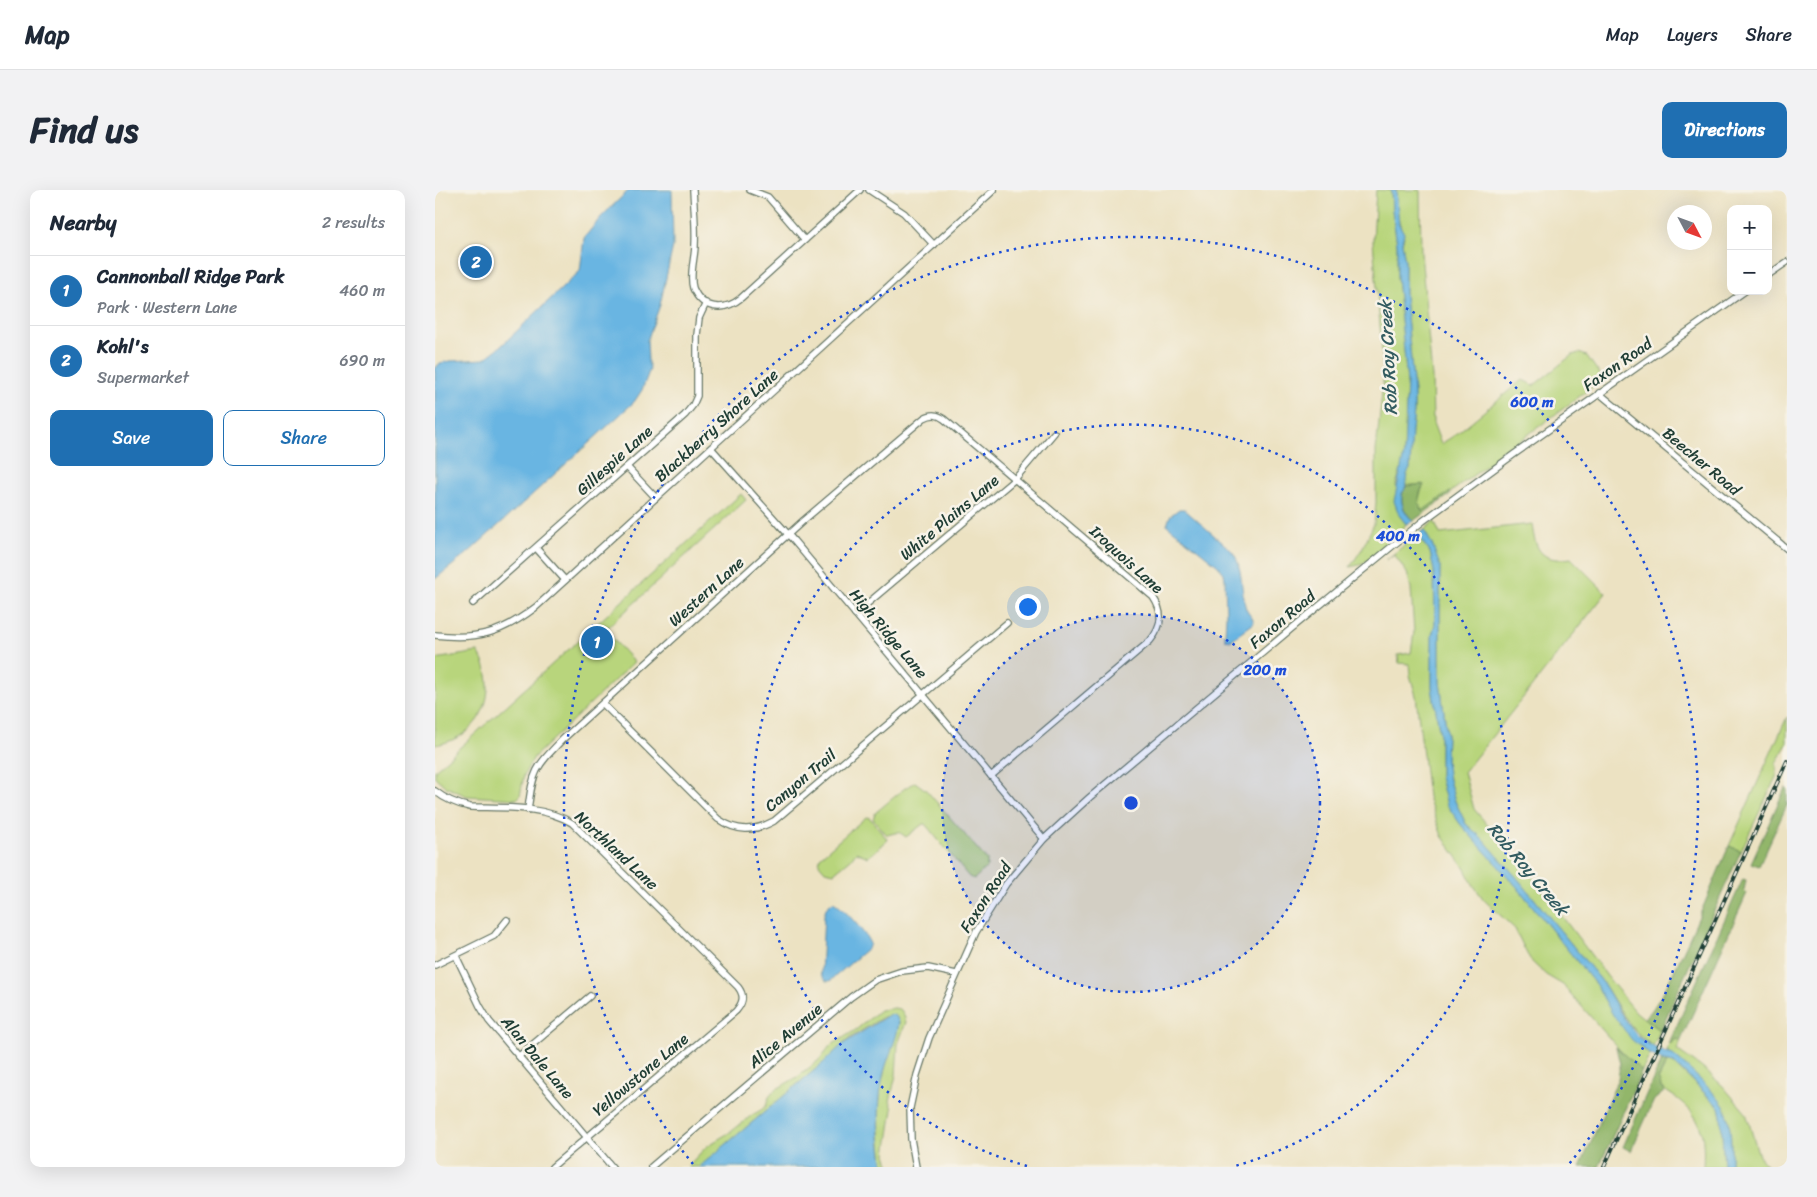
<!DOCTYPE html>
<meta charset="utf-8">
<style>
body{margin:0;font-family:Sriracha,sans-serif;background:#f2f2f3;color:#1f2937}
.controls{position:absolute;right:15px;top:15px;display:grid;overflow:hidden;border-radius:10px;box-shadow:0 5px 20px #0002}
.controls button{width:45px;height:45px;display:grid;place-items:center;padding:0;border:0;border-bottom:1px solid #e0e1e3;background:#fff;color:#1f2937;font:25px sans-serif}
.compass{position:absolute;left:1232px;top:15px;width:45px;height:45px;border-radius:50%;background:#fff;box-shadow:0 5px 20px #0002;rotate:131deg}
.you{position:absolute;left:592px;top:416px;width:18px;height:18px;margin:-12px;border:4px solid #fff;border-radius:50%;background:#1a73e8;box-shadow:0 0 0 8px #1a73e833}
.badge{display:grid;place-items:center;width:32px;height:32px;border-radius:50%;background:#1f6fb2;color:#fff;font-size:16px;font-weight:700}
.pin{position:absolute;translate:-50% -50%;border:2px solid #fff;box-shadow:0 1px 5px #0006}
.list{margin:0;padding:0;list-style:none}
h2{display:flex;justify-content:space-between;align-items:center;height:65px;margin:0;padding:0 20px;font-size:21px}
h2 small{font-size:16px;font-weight:400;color:#747a83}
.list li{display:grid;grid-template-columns:32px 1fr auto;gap:15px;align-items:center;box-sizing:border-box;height:70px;padding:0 20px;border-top:1px solid #e0e1e3}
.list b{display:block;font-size:19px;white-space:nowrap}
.list p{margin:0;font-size:16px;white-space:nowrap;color:#747a83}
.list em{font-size:16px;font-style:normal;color:#747a83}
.actions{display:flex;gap:10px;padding:15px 20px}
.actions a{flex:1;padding:11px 0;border:1px solid #1f6fb2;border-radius:10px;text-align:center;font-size:18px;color:#1f6fb2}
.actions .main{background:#1f6fb2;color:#fff}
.map{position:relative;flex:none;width:1352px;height:977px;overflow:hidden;border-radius:10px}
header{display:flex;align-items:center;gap:30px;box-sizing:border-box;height:70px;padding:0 25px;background:#fff;border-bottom:1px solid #e0e1e3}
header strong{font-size:24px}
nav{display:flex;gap:28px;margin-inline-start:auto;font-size:18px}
.intro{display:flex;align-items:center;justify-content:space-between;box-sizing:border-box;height:120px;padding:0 30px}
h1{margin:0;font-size:35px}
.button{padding:12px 22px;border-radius:10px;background:#1f6fb2;color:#fff;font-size:18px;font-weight:700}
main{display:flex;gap:30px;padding:0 30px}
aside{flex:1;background:#fff;border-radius:10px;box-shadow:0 5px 20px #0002}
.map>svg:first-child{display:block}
</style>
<header>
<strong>Map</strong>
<nav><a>Map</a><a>Layers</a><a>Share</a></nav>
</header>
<div class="intro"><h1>Find us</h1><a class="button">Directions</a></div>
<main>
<aside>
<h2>Nearby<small>2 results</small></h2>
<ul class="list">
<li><span class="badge">1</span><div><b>Cannonball Ridge Park</b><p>Park · Western Lane</p></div><em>460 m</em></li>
<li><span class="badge">2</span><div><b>Kohl's</b><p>Supermarket</p></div><em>690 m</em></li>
</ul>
<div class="actions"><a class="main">Save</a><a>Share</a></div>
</aside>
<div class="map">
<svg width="1352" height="977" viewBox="0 0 1352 977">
<rect width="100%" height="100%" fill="#f7f3e8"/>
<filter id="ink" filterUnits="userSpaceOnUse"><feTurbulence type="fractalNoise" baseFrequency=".02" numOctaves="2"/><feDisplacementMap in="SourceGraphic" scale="10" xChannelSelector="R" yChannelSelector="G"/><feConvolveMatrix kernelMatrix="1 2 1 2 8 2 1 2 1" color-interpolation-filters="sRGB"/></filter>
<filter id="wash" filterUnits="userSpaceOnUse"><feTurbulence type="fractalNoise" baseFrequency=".0096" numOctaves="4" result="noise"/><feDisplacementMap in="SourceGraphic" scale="20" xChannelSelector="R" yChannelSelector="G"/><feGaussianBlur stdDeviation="1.12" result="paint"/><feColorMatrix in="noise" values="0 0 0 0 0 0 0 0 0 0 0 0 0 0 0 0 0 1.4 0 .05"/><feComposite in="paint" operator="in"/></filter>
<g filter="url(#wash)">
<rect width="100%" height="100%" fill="#ece2c2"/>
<!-- green -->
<g fill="#b8d57b" stroke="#6c8958">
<path d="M941,0H956L957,20L962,54V87L972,192L969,264L967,277L961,294L964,325L971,334L962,347L928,374L915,377L927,359L939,334L941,313V261L949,184L938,51Z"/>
<path d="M961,0H985L986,62L997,187L998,233L1006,254L1020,245L1087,190L1095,193L1098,196L1137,165L1144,163L1152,166L1168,189L997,316L987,321C982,312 984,304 989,295H970L971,284L975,279L977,240L979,222V202L970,105V71L967,53L969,47L963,28Z"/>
<path d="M306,304L311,310L170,440L199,472L99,567L89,585L85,606L82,609L32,606L11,597L0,587V580Z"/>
<path d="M999,331L1005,344L1097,334C1100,361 1107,373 1136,368L1171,403L1029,582L1039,619L1105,697L1178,794L1201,822L1225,841L1218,856C1193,840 1183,814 1166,790L1083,689L1047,648L1031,634L1020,611L1014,590L1011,570L1012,545L1005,492V376L989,340Z"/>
<path d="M982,345L995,362L999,381L1000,434L997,445V497L1005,545V587L1012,615L1026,635L1082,697L1161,795L1205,857L1215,864L1207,881L1190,866L1128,795L1111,785L1097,772L1092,764L1080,739L1049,710L1039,696L1027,674L1007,646L993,607L981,506L975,485L974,474L964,473L963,465L976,463L979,442L976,398L972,383L959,364L951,370Z"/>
<path d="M43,462C67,501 46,548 0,555V469Z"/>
<path d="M1352,527V554L1341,573L1342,585L1306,661L1294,656Z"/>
<path d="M480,592L491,600L552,670V677L539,689L534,687L490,634H488L471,647L464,642L452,645L438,629L440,623L470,598Z"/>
<path d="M431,627L435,628L453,650L433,667L421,662L416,669L399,683L390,681L384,674L385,667Z"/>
<path d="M459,818L464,819L468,822L471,832L463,854L461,885L455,911L458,919L451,964L455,977H449C445,951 442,917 447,891C451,873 457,855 463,838L464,832L461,826L448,827L415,848L388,873L270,972L264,977H252L272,956L297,941L317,925L326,920L331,916L334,907L340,900L364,886L384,870L395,856L422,839L445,820Z"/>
<path d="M1243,848L1246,850L1242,860L1266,877L1287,895L1311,923L1324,966L1333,977H1296C1296,960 1297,934 1290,919C1285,907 1244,869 1232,861L1234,853H1236Z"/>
<path d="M1232,872L1238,873L1284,917L1286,926L1289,977H1268C1271,934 1262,920 1226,898L1225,892L1223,890Z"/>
</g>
<!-- forest -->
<g fill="#92b66b" stroke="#587a50">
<path d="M989,294C984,303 982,311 987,321L1015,302L1016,304L978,331C968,320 962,308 972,296Z"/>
<path d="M1350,598L1352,599V615L1324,676L1316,673Z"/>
<path d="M1294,656L1306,661L1225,841L1209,828C1229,817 1281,685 1294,656Z"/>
<path d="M1308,689L1311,690L1309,700L1312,703L1246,850L1241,849L1236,853H1234Z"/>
<path d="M1181,857L1207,881L1164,977H1145L1183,889L1185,874Z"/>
<path d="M1226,871L1232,872L1223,889L1225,892L1226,898L1230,901L1219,910L1196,961L1188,957Z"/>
</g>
<!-- water -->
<g fill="#69b5e2" stroke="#44798b">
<path d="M194,0H237L238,56L225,115L212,151L213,171L215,179L207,200L199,212L33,363L0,389V179L5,173L15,171L49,169L66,156L145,81L149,48L166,27Z"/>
<path d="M956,0H961L964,34L969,43L967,53L970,71V105L979,202V222L977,240L975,279C970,285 972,291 970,298C968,305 968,298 967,305C965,316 971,324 978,331L971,334L964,325L959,311L969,264L972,192L962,87V54L957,20Z"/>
<path d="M744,319H749L797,361C809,377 805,400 811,419C813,424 818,427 819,433L795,451L790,449V446L791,426L790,389L789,383L782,375L732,335L735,326Z"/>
<path d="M989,340L997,354L1005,376V492L1012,545L1011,570L1014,590L1020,611L1031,634L1047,648L1083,689L1166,790C1179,809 1188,832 1205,848C1211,853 1220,858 1228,861C1232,863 1235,863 1238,865C1249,874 1287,908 1291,920C1297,937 1296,959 1296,977H1289L1286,926L1284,917L1239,873L1228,871L1215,864L1197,850L1178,825L1161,795L1082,697L1026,635L1012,615L1005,587V545L997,497V445L1000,434L999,381L995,362L982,345Z"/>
<path d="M398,712C407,716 432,744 435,754L433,758L395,791H391L386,784L389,725L391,718Z"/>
<path d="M455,824L461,826L464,832C462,852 450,871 447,892C442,919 444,950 449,977H264L388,873L408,854Z"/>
</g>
</g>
<g filter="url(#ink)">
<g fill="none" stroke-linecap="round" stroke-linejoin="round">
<!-- street casing -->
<g stroke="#677766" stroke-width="8">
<g id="street">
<path d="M258,0C259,18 261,37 260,55C260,68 254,85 258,98C267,120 289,122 306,108L425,0"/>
<path d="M315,0L333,7L370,50"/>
<path d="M434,0L469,23L499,55"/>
<path d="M1333,85L1352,72"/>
<path d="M1164,203L1352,359"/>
<path d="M276,258L359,351L609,649"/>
<path d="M192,277L221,308"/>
<path d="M101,358L130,390"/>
<path d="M38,413L250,225L258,215L262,206V145L264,128L271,113"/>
<path d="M420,424L580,289L619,243"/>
<path d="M0,445C43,450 67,443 101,417L559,0"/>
<path d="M168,514L283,629C302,642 319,642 339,631L572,433"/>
<path d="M0,601C11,610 21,614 35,617C68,618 107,615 137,633L303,797C310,806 308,813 301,821L117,977"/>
<path d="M93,620C98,580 100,578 128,549L369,330L489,228C497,224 502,224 509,229L718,407C729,423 727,437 715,451L556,586"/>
<path d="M21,766L45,816L54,831L177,977"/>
<path d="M0,775L59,746L72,730"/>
<path d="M84,866L155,806"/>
<path d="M216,977L416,807L440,790L467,781L493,778L521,784"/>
<path d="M481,977L476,949L475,918L482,885L494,848L541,742L571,694L609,649L655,607L862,434L988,331L1078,265L1310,101"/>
</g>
</g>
<!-- street -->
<use href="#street" stroke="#fff" stroke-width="5.5"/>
<!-- rail casing -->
<g stroke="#1f3d34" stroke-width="4">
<path id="rail" d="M1169,977L1352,571"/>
</g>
<!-- rail -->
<use href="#rail" stroke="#f7f3e8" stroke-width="2" stroke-dasharray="5.5" stroke-linecap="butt"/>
</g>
</g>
<!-- distance rings -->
<circle cx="696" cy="613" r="189" fill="#1d4ed8" fill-opacity=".12"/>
<g fill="none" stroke="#1d4ed8" stroke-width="2.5" stroke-dasharray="2.5 5">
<circle cx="696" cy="613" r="189"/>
<path d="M592 976A378 378 0 1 1 800 976"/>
<path d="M258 974A567 567 0 1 1 1134 974"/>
</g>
<g text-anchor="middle" stroke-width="5" stroke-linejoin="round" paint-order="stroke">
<!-- street labels -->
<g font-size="16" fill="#1f3d34" stroke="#f7f3e8">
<text transform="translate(1182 174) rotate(-35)" y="6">Faxon Road</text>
<text transform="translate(281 235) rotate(-42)" y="6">Blackberry Shore Lane</text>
<text transform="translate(179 270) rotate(-42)" y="6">Gillespie Lane</text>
<text transform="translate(1267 271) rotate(40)" y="6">Beecher Road</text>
<text transform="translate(514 327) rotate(-40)" y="6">White Plains Lane</text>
<text transform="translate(692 369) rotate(42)" y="6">Iroquois Lane</text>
<text transform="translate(271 401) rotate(-42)" y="6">Western Lane</text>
<text transform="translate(847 429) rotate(-40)" y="6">Faxon Road</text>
<text transform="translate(454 443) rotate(50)" y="6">High Ridge Lane</text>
<text transform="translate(365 590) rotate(-40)" y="6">Canyon Trail</text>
<text transform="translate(182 660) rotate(43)" y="6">Northland Lane</text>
<text transform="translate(550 707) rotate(-57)" y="6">Faxon Road</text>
<text transform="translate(350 845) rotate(-40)" y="6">Alice Avenue</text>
<text transform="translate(103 867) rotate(50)" y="6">Alan Dale Lane</text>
<text transform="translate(205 884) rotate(-40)" y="6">Yellowstone Lane</text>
</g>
<!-- water labels -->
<g font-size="18" font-style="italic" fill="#325b60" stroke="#f7f3e8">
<text transform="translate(953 168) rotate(-93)" y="6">Rob Roy Creek</text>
<text transform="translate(1093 679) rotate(50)" y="6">Rob Roy Creek</text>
</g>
</g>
<circle cx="696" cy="613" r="8" fill="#1d4ed8" stroke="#f7f3e8" stroke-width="2.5"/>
<g font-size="15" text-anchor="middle" font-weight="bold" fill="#1d4ed8" stroke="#f7f3e8" stroke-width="5" stroke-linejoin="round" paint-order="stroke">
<text x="1097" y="217">600 m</text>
<text x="963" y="351">400 m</text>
<text x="830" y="485">200 m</text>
</g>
</svg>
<div class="controls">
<button>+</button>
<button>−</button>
</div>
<svg class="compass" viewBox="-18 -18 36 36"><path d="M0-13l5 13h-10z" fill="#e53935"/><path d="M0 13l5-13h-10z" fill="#747a83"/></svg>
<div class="you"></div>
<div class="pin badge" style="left:162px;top:452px">1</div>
<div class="pin badge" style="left:41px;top:72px">2</div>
</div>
</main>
